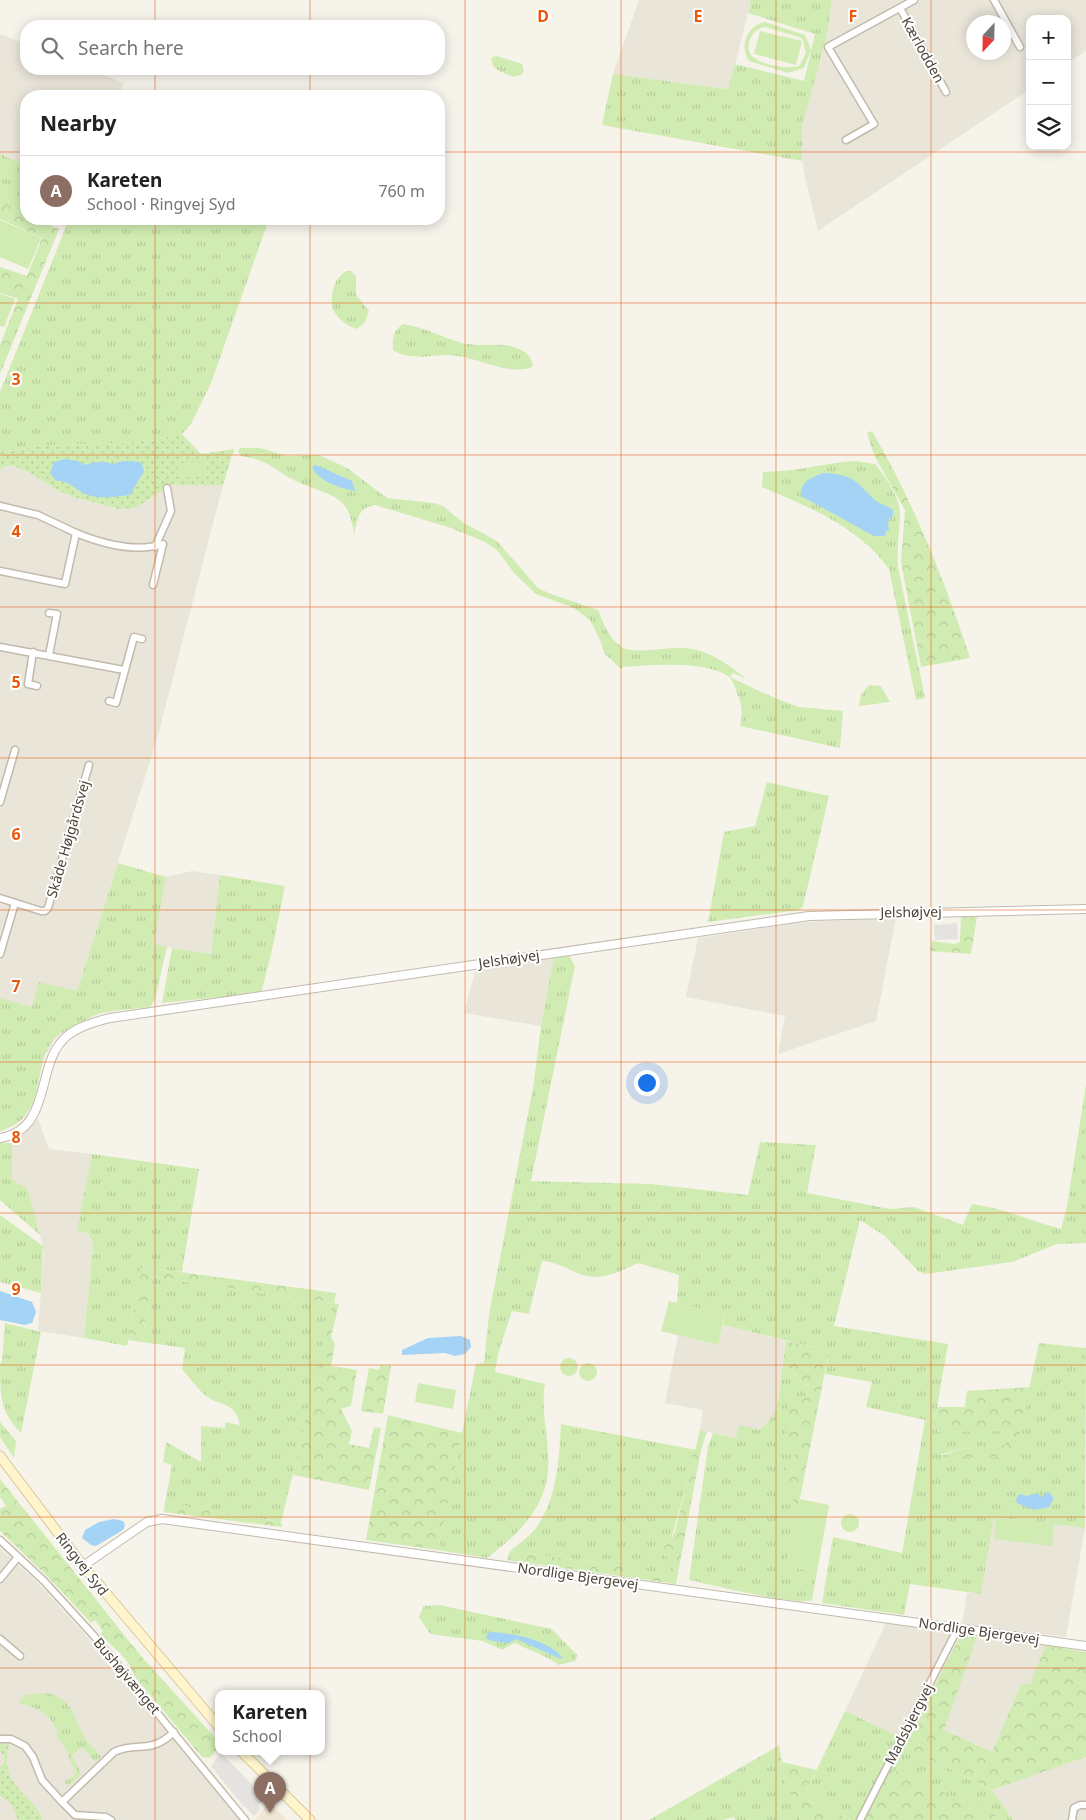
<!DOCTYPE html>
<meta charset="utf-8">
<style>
body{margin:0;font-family:"Noto Sans",sans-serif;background:#f6f6f6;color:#222}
.controls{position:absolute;right:15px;top:15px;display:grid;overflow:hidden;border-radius:10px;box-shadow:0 2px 12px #0003}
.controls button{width:45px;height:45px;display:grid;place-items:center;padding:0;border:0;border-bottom:1px solid #e0e0e0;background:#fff;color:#222;font:25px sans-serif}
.compass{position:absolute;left:966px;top:15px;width:45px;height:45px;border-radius:50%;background:#fff;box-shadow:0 2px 12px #0003;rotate:202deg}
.you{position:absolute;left:646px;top:1082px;width:18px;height:18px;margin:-12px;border:4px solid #fff;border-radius:50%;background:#1a73e8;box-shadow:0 0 0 8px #1a73e833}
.badge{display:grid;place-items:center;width:32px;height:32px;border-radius:50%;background:#ff4019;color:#fff;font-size:16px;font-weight:700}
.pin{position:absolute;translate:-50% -41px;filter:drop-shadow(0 1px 2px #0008)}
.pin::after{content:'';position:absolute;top:26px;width:18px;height:15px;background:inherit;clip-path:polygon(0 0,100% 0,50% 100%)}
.popup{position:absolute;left:215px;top:1690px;width:110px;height:65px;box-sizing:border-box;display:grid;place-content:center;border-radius:10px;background:#fff;filter:drop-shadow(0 1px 4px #0005);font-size:16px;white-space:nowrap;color:#767676}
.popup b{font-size:19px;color:#222}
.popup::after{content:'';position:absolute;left:50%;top:100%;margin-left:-10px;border:10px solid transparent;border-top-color:#fff}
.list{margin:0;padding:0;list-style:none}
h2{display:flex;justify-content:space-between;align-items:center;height:65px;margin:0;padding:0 20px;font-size:21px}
h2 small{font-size:16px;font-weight:400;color:#767676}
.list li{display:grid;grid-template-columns:32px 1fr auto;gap:15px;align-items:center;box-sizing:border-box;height:70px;padding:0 20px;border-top:1px solid #e0e0e0}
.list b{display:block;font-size:19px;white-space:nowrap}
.list p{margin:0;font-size:16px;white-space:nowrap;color:#767676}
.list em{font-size:16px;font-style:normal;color:#767676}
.icon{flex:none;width:28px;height:28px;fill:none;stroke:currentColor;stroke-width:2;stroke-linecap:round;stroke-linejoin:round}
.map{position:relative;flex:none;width:1086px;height:1820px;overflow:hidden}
.search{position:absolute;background:#fff;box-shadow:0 2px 12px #0003;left:20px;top:20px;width:425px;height:55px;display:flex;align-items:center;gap:12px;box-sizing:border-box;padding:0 18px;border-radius:20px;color:#767676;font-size:19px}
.panel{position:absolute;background:#fff;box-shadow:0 2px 12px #0003;left:20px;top:90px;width:425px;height:135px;border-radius:20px}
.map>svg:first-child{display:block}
</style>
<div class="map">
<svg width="1086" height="1820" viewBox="0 0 1086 1820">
<defs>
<pattern id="grass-tufts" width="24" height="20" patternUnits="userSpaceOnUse" patternTransform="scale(1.25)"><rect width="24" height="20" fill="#d1ecb2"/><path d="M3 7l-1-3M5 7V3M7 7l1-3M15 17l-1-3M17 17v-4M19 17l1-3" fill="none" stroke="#b5cc9a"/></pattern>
<pattern id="forest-crowns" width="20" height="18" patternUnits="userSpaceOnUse" patternTransform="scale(1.25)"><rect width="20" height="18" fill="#d1ecb2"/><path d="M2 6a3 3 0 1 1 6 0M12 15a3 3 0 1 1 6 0" fill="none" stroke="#b5cc9a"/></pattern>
<pattern id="park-dots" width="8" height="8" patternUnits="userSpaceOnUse" patternTransform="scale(1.25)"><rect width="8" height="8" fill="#d1ecb2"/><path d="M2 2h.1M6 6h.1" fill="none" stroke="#b5cc9a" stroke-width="1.8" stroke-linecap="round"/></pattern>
</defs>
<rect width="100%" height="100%" fill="#f6f3eb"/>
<!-- residential -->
<g fill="#eae5d9" fill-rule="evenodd">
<path d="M639,0H751L729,89L613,74Z"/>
<path d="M832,0H1086V51L1067,63V19H1030V89L818,231L805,177L800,145L805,109L827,35ZM974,22H1004V52H974Z"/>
<path d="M0,34L26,44V69H88L124,83L118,96H26V165L0,154Z"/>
<path d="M10,465L29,472L55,489L73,497L119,509L171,485H223L157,739L77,991V1026L60,1034L53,1041L48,1052L0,1056V469Z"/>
<path d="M192,871L220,875L211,954L154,945L166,877Z"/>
<path d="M896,918L876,1021L778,1054L785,1016L686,997L698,938L805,922Z"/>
<path d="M554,956L541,1026L464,1013L476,968Z"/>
<path d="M38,1118L49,1149L92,1154L77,1230L90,1234L93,1245L84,1338L38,1331L44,1252L38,1226L12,1180V1143L31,1127Z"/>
<path d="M723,1325L786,1341L777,1411L768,1424L759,1430L736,1438L700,1430L703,1410L665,1403L678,1335L718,1345Z"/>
<path d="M993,1517L1085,1528L1066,1637L962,1624L967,1593L981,1594Z"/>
<path d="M0,1548L40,1585L91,1641L101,1657L130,1687L239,1820H0Z"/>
<path d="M886,1623L953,1632L900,1737L845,1711Z"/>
<path d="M977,1637L1046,1645L1030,1684H1021L992,1752L943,1729Z"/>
<path d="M1086,1757V1820H1013L992,1790Z"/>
</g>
<!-- education -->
<path fill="#f0e8d4" d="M265,1798L287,1820H255L265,1807L261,1802Z"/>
<!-- grass -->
<g fill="url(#grass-tufts)">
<path d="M751,0H832L827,35L802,126V161L602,125L613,74L728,89L735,64L804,81L815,34L748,13Z"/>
<path d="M497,56L522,64L524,70L521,75L513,77C503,72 489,70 492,57Z"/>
<path d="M0,154L26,165V215L0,204Z"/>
<path d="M69,219H269L211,383L191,424L182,434L144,442L41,446L0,452V392Z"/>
<path d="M347,271H351L356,276V294L369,311L365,322L357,329C348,326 340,321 335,313C328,300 333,277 347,271Z"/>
<path d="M403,324C424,327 442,337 462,343C481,348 502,341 519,349C528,353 531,357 533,366C513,378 475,356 450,355C431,355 410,361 393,350C392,338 393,331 403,324Z"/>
<path d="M240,448H260L287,456L319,455L347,468L387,498L434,503L443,506L462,522L497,541L538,588L551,594L598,610C603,622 608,637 620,646C633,656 668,646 685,648C708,650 729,664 746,679L733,673L730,677L770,696L799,707L843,711L840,748L740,726C743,713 742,704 737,693C735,687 732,679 728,676C704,660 650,665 622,667L621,669L604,653L601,642L590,620L574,608L536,594L514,573L497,550L485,542L451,528L375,505C357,507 357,522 354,536C350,488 323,497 290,478C269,465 266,460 241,456L238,452Z"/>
<path d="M856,461L875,464C885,476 899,496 900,512C900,531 896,548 898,567L925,698L916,700L889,569C859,527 809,507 762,487L763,472C795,472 824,463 856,461Z"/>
<path d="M869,685L881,686L890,702L859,706L861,695Z"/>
<path d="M767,782L829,796L803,906L799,910L708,922L724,832L755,826Z"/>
<path d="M118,863L166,877L154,944L167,947L155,999L150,1007C134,1009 107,1010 93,1016C87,1019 82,1023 77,1026C71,1029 64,1031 59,1034C28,1058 53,1117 0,1131V998L32,1007L39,982L77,991Z"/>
<path d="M220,875L285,886L271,955L261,993L162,1003L172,948L211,954Z"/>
<path d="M569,955L575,966L531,1181L651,1184L748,1195L760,1142L816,1145L807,1193L890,1209L914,1207L963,1225L972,1204C1002,1208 1032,1221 1061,1229L1067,1206L1086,1084V1243L1057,1244L1012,1262L925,1274L918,1271L885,1236L860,1220L834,1326L948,1344L934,1425L939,1432L1012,1430L1009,1444L960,1449L940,1455L1014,1457L1039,1343L1086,1348L1085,1528L994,1517L981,1594L910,1584L904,1615L822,1603L833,1537L902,1553L925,1420L866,1407L872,1382L825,1374L829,1351L723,1325L725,1315L677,1303L679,1275L638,1263C616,1273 598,1283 575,1272C564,1267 555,1262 542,1261L529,1314L512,1311L498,1354L495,1372L545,1384C541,1408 547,1430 548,1453C552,1503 523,1530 487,1558L438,1550L476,1364L484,1363L489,1314L533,1088L541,1026L554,956Z"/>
<path d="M0,1143H12V1180L27,1188L40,1235L0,1200Z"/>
<path d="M92,1154L199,1169L182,1272L142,1267L127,1346L84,1338L93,1245L89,1234L77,1230Z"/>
<path d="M0,1215L43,1246L41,1293L0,1282Z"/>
<path d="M153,1277L333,1303L318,1373L281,1522L165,1503L172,1465L163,1462L166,1442L201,1462V1426L225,1428V1422L240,1425C235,1401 221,1407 206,1396C197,1388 190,1378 182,1369L185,1348L142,1342Z"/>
<path d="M5,1323L41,1332L21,1433C0,1411 0,1397 0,1364L2,1361Z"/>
<path d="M791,1368L798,1378L809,1388L800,1404L789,1403L797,1454L777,1474L798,1509L787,1566L817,1572L812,1600C800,1607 709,1584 689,1580L708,1447L713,1433L736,1438L739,1425L759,1430C780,1416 779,1395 782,1371Z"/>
<path d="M0,1422L16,1441L14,1458L0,1437Z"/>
<path d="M561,1424L696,1450L671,1540L668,1557L671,1565L670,1572L665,1576L621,1566L510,1551C519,1543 532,1535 538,1525C558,1494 559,1459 561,1424Z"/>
<path d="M439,1605L552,1629L577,1655L575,1661L559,1665C545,1655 531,1651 515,1643L502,1650L483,1641L430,1634L419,1617L424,1606Z"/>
<path d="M45,1693C72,1696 74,1718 85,1738C89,1744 95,1750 101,1756L95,1762L82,1747L72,1755L81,1774L68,1786L64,1782L76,1774L64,1745L57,1738C59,1718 34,1705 18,1703L25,1695Z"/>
<path d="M845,1711L900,1737L856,1820H851L803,1798Z"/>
<path d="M903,1746L992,1790L1013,1820H996L994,1815L891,1769Z"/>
<path d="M773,1749L801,1820H735L734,1817L723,1820H649Z"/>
</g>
<!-- forest -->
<g fill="url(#forest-crowns)">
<path d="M0,204L26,215V219H36L59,229L0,374V345L18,299L0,293V267L27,276L42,238L0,219Z"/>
<path d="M872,431C913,501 945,581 970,658L921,667L901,562L905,510L874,455L867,433Z"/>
<path d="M961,917H977L971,954L930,951L932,941L954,944L960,942Z"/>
<path d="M142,1267L336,1293L334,1303L339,1304L331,1337L335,1344L331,1366L357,1370L351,1406L341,1409L352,1431L349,1444L369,1448L374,1427L381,1428L369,1490L293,1475L333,1303L153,1277L142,1342L128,1340Z"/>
<path d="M786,1341L829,1351L798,1509L777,1474L796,1454C784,1437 783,1423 789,1403H800L809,1388L798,1378L791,1368L782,1371Z"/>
<path d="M380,1365L391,1366L383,1414L361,1411L369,1368L379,1370Z"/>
<path d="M1031,1387L1014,1458L939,1457L960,1449L1009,1444L1012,1431L939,1432L934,1425L937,1407H965L967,1391Z"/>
<path d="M388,1415L462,1433L438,1550L366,1540Z"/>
<path d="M700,1430L707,1431L701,1450L676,1584L507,1560L510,1551L621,1566L665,1576L670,1572C671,1562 668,1557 661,1551L664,1543L671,1540L675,1531Z"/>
<path d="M0,1479L141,1656L219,1742V1746L210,1758L202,1757L135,1677C128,1656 114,1649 100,1634L103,1631L95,1620L91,1623L49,1578L0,1531V1509L6,1506L0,1497Z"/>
<path d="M165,1503L281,1522L282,1527L164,1512Z"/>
<path d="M961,1634L977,1637L944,1730L992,1752L1021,1684H1030L1046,1645L1086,1652V1757L992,1790L903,1746Z"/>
<path d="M779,1745L782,1762L816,1770L803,1798L851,1820H801L773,1749Z"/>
<path d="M891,1769L995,1815L996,1820H864Z"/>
</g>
<!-- park -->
<g fill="url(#park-dots)">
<path d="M182,434L201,454L234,449L223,485H171L135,508L119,509L73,497L55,489L29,472L10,465L0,469V452L41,446L144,442Z"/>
<path d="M0,1744H9C8,1750 6,1757 7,1764C8,1788 39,1802 42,1820H18L12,1805L0,1795V1767L4,1763V1756L0,1751Z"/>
</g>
<!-- pitch -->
<g fill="#d1ecb2" fill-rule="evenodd">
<path d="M765,22L805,35L811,50L804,68L788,73L749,61C739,46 747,25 765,22ZM765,27L802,38L806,52L800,65C792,71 759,64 752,56C743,46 753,28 765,27Z"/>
<path d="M760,31L802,41L796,65L754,54Z"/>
<path d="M0,220L41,238L28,269L0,257Z"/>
<path d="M0,294L15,299L4,327L0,326Z"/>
<path d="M206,461L207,476L179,478L178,463Z"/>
<path d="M669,1301L725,1315L718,1345L661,1331Z"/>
<circle cx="569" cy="1367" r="9"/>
<circle cx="588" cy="1372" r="9"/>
<path d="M418,1383L456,1390L453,1409L415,1402Z"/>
<path d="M800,1499L829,1505L817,1572L787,1566Z"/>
<circle cx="850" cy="1523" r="9"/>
<path d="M996,1517L1054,1524L1052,1546L994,1539Z"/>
</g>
<!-- parking -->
<g fill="#e5e3df">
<path d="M957,923L958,939L935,940L934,925Z"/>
<path d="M221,1753L265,1798L258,1805L261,1809L254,1816L245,1807L248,1803L244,1807L211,1766Z"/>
</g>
<!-- water -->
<g fill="#a5d3f5">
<path d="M65,459L78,461L85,465C92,462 104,460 112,464L123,461L141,462L144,471L130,495C116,497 102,499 87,495C78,492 68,479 56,481L50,473L54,462Z"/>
<path d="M316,465L352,481L355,491C340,488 319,482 312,467Z"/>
<path d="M823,473C852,474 856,481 875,500C880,504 888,506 893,510V515L888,521L889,530L886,531L885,536H874L801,496C800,481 811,478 823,473Z"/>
<path d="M0,1291L32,1302L36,1312L32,1323L25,1325L0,1320Z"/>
<path d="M461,1336L470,1340L471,1347L465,1354L455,1356L445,1353L402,1355V1350L428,1338Z"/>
<path d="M1048,1491L1054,1498L1049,1507L1034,1510L1015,1502L1019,1494L1027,1496L1036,1493L1043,1497Z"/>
<path d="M114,1519L123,1521L125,1525L123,1530L96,1546L91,1545L82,1538L85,1530L99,1522Z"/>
<path d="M493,1632C515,1634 546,1639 562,1657L561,1659L516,1639L507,1644C500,1640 492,1643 486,1638L488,1633Z"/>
</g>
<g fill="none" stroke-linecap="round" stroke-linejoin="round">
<!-- minor casing -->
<g stroke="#c2bbad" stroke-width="9">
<g id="minor">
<path d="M994,0L1020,47"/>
<path d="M900,8L946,92"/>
<path d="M846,140L874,124L828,47L914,0"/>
<path d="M0,506L38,515L76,533"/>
<path d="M155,547L171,511L167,488"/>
<path d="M0,571L65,584L76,533C103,544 135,553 163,544L153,585"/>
<path d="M0,647L124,670"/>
<path d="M33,652L28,684L37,686"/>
<path d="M49,655L57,614L49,613"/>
<path d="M109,701L116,703L134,637L142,639"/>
<path d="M0,802L15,750"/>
<path d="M0,898L41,911H45L48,908L89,765"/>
<path d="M0,954L15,903"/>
<path d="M0,1540L44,1581L94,1636L245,1820"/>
<path d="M0,1579L18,1557"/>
<path d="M0,1639L20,1656"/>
<path d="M0,1739H11L25,1746L33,1757L42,1780L62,1802L114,1752C138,1741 150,1755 174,1732"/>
<path d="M62,1802L75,1815L106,1817L111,1820"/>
<path d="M860,1820L958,1628"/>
<path d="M1072,1820L1074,1808L1080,1805H1086"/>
</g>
</g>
<!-- tertiary casing -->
<g stroke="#c2bbad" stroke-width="10">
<g id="tertiary">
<path d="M0,1138C54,1129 34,1063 67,1036C79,1026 95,1022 110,1018L809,916L1086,909"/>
<path d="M83,1566L147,1522L162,1519L1086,1646"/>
</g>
</g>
<!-- secondary casing -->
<g stroke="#d8c899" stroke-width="11">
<g id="secondary">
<path d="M0,1456L83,1566L219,1727"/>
<path d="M242,1752L310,1820"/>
</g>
</g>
<!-- minor -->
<use href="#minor" stroke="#fff" stroke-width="6"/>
<!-- tertiary -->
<use href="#tertiary" stroke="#fff" stroke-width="8"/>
<!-- secondary -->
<use href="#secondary" stroke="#fff4cc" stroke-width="9"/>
</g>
<!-- grid -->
<path fill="none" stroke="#e8590c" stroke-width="1" stroke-opacity="0.55" d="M155,0V26M310,0V26M465,0V1820M621,0V1820M776,0V1820M931,0V1820M155,69V96M310,69V96M0,152H26M439,152H1086M155,219V1820M310,219V1820M0,303H1086M0,455H1086M0,607H1086M0,758H1086M0,910H1086M0,1062H1086M0,1213H1086M0,1365H1086M0,1517H1086M0,1668H1086"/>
<g text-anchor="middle" stroke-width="4" stroke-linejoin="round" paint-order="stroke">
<!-- street labels -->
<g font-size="14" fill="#4b4438" stroke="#fff">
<text transform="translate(923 50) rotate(61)" y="5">Kærlodden</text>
<text transform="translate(68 839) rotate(-74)" y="5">Skåde Højgårdsvej</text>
<text transform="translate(911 912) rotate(-1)" y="5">Jelshøjvej</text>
<text transform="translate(509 959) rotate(-8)" y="5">Jelshøjvej</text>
<text transform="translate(82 1564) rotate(52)" y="5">Ringvej Syd</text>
<text transform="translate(578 1576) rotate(8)" y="5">Nordlige Bjergevej</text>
<text transform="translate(979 1631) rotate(8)" y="5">Nordlige Bjergevej</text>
<text transform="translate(127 1676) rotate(50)" y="5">Bushøjvænget</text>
<text transform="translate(909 1724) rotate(-63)" y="5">Madsbjergvej</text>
</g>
</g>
<g font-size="16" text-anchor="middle" font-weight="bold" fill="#e8590c" stroke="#fff" stroke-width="4" stroke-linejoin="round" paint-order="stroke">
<text x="543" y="22">D</text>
<text x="698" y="22">E</text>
<text x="853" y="22">F</text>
<text x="16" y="385">3</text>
<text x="16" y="537">4</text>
<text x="16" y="688">5</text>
<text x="16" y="840">6</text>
<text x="16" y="992">7</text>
<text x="16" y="1143">8</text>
<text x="16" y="1295">9</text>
</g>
</svg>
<div class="controls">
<button>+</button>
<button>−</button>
<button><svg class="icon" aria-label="layers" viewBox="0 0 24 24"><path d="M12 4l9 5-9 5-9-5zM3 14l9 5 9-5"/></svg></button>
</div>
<svg class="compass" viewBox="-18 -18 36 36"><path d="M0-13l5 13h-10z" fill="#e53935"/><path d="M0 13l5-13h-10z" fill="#767676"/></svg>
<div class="you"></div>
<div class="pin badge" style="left:270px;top:1813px;background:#8d6e63">A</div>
<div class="popup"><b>Kareten</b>School</div>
<div class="search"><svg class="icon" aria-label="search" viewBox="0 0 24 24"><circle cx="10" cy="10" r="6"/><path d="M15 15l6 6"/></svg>Search here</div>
<section class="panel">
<h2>Nearby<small></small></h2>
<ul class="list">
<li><span class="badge" style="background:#8d6e63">A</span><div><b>Kareten</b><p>School · Ringvej Syd</p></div><em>760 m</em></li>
</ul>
</section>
</div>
